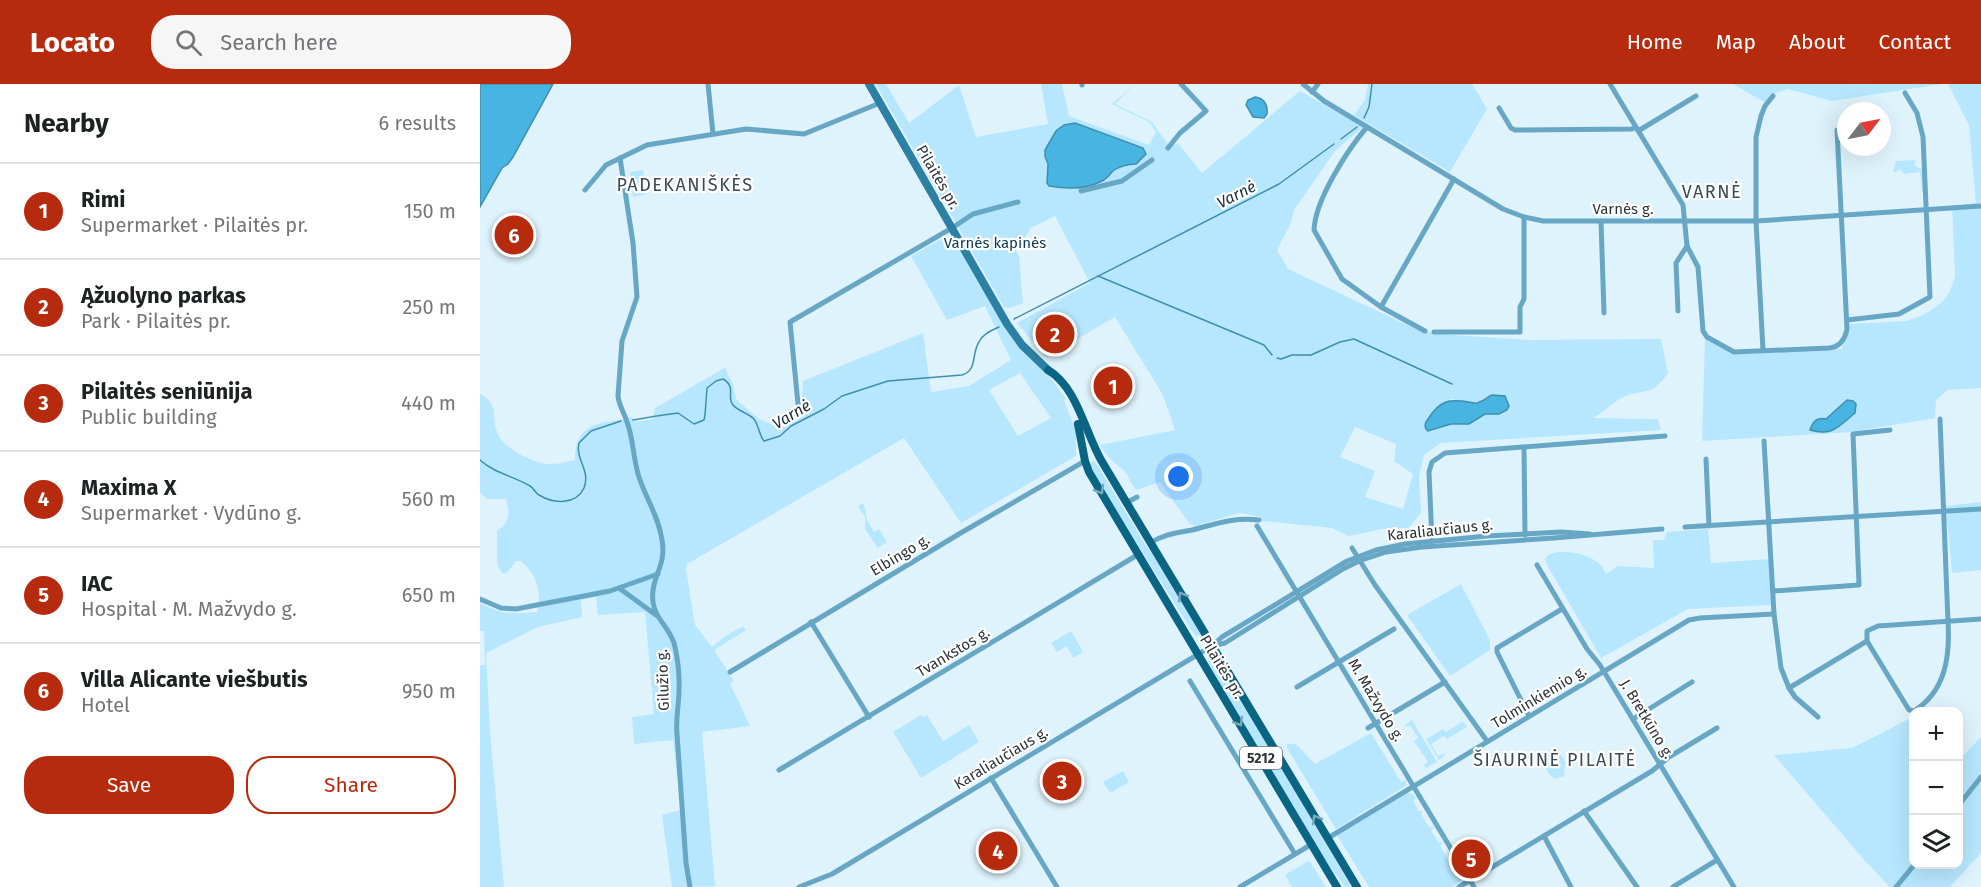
<!DOCTYPE html>
<meta charset="utf-8">
<style>
body{margin:0;font-family:"Fira Sans",sans-serif;background:#f6f6f6;color:#202124}
.controls{position:absolute;right:18px;bottom:18px;display:grid;overflow:hidden;border-radius:12px;box-shadow:0 6px 24px #0002}
.controls button{width:54px;height:54px;display:grid;place-items:center;padding:0;border:0;border-bottom:2px solid #e0e0e0;background:#fff;color:#202124;font:30px sans-serif}
.compass{position:absolute;left:1357px;top:18px;width:54px;height:54px;border-radius:50%;background:#fff;box-shadow:0 6px 24px #0002;rotate:58deg}
.you{position:absolute;left:699px;top:393px;width:21px;height:21px;margin:-15px;border:4px solid #fff;border-radius:50%;background:#1a73e8;box-shadow:0 0 0 9px #1a73e833}
.badge{display:grid;place-items:center;width:39px;height:39px;border-radius:50%;background:#b62a0e;color:#fff;font-size:20px;font-weight:700}
.pin{position:absolute;translate:-50% -50%;border:3px solid #fff;box-shadow:0 2px 6px #0006}
.list{margin:0;padding:0;list-style:none}
h2{display:flex;justify-content:space-between;align-items:center;height:78px;margin:0;padding:0 24px;font-size:26px}
h2 small{font-size:20px;font-weight:400;color:#757577}
.list li{display:grid;grid-template-columns:39px 1fr auto;gap:18px;align-items:center;box-sizing:border-box;height:96px;padding:0 24px;border-top:2px solid #e0e0e0}
.list b{display:block;font-size:22px;white-space:nowrap}
.list p{margin:0;font-size:20px;white-space:nowrap;color:#757577}
.list em{font-size:20px;font-style:normal;color:#757577}
.actions{display:flex;gap:12px;padding:18px 24px}
.actions a{flex:1;padding:14px 0;border:2px solid #b62a0e;border-radius:24px;text-align:center;font-size:21px;color:#b62a0e}
.actions .main{background:#b62a0e;color:#fff}
.icon{flex:none;width:33px;height:33px;fill:none;stroke:currentColor;stroke-width:2;stroke-linecap:round;stroke-linejoin:round}
.map{position:relative;flex:none;width:1501px;height:803px;overflow:hidden}
header{display:flex;align-items:center;gap:36px;box-sizing:border-box;height:84px;padding:0 30px;background:#b62a0e;color:#fff}
header strong{font-size:28px}
nav{display:flex;gap:33px;margin-inline-start:auto;font-size:21px}
.search{width:420px;height:54px;background:#f6f6f6;display:flex;align-items:center;gap:15px;box-sizing:border-box;padding:0 21px;border-radius:24px;color:#757577;font-size:22px}
main{display:flex}
aside{flex:1;background:#fff}
.map>svg:first-child{display:block}
</style>
<header>
<strong>Locato</strong>
<div class="search"><svg class="icon" aria-label="search" viewBox="0 0 24 24"><circle cx="10" cy="10" r="6"/><path d="M15 15l6 6"/></svg>Search here</div>
<nav><a>Home</a><a>Map</a><a>About</a><a>Contact</a></nav>
</header>
<main>
<aside>
<h2>Nearby<small>6 results</small></h2>
<ul class="list">
<li><span class="badge">1</span><div><b>Rimi</b><p>Supermarket · Pilaitės pr.</p></div><em>150 m</em></li>
<li><span class="badge">2</span><div><b>Ąžuolyno parkas</b><p>Park · Pilaitės pr.</p></div><em>250 m</em></li>
<li><span class="badge">3</span><div><b>Pilaitės seniūnija</b><p>Public building</p></div><em>440 m</em></li>
<li><span class="badge">4</span><div><b>Maxima X</b><p>Supermarket · Vydūno g.</p></div><em>560 m</em></li>
<li><span class="badge">5</span><div><b>IAC</b><p>Hospital · M. Mažvydo g.</p></div><em>650 m</em></li>
<li><span class="badge">6</span><div><b>Villa Alicante viešbutis</b><p>Hotel</p></div><em>950 m</em></li>
</ul>
<div class="actions"><a class="main">Save</a><a>Share</a></div>
</aside>
<div class="map">
<svg width="1501" height="803" viewBox="0 0 1501 803">
<rect width="100%" height="100%" fill="#dff3fc"/>
<!-- green -->
<g fill="#b7e7ff" fill-rule="evenodd">
<path d="M396,0H406L429,39L479,1L496,53L568,40L561,0H582L589,32L669,61L676,48L669,38L632,20L655,0L635,20L672,38L689,62L698,59L722,89L820,7L883,43L855,67L814,126L810,141L797,166L808,185L936,245L956,250L1049,256L1181,255L1188,289C1170,316 1163,302 1140,315C1131,320 1123,329 1113,334L1178,335L1181,346L961,359L944,371L939,393L941,429L928,444L902,445L869,452L852,444L782,437L781,433L760,429L714,442L709,439L680,398L657,406C650,401 650,392 643,386C632,376 629,375 620,361L695,346L683,311L635,233L566,273L537,239L610,199L575,132L551,144L536,167L539,172L543,219L530,224L524,223ZM576,47L656,79C639,78 632,93 619,99C606,104 594,103 581,104L567,85L568,80L565,72ZM1004,314L1019,330H1005L989,340L944,341L955,325L972,315C983,317 995,322 1004,314ZM875,343L916,360L914,377L933,390L923,425L885,413L895,387L860,373Z"/>
<path d="M888,0H992L1007,25L970,88L874,31L885,16Z"/>
<path d="M1253,0H1462L1352,17L1308,5L1293,10L1286,19Z"/>
<path d="M1468,0H1501V304L1468,306L1456,316L1455,334L1371,348L1222,357L1225,254L1254,270L1362,265L1370,240L1426,237L1441,232L1453,225L1463,217L1470,207L1475,192L1472,122L1496,119L1489,41Z"/>
<path d="M1432,76L1436,77L1434,81L1443,86L1445,112L1442,107L1440,88L1424,90L1420,85L1415,88L1413,87L1416,77Z"/>
<path d="M163,86L166,111L153,113L150,88Z"/>
<path d="M469,152L477,159L521,237L573,297L586,315L584,317L596,346V372L481,439L424,354L207,480L206,485L215,541L232,563L244,553L263,542L266,546L234,566L254,597L250,599L270,642L222,648L235,802L192,803L182,731L201,726L193,656L154,660L152,633L174,630L165,528L118,531L116,513L101,516L102,533L58,543L6,569L10,648L24,803H0V581H5L4,547H0V519C22,531 33,530 57,528C62,506 57,492 41,477H36L26,490L22,489L17,480V447C30,438 30,430 26,415H7L0,409V310C21,321 10,333 18,350C24,365 56,381 72,380C80,380 88,377 95,376C96,334 123,341 152,333L155,338L173,335L175,324L246,283C247,290 250,293 253,300C254,304 254,310 256,314C258,318 263,321 266,324C281,339 303,349 321,333L323,297L443,249L451,308L489,302L531,276L505,222L467,236L431,172L463,154ZM540,289L571,334L538,352L509,306Z"/>
<path d="M613,377L616,379L665,460L673,470L721,550L716,553L615,393L609,380Z"/>
<path d="M1501,418V486L1472,489L1466,422Z"/>
<path d="M383,419L386,427V434L394,448L399,445L407,458L398,464L385,445V433L378,422Z"/>
<path d="M1228,445L1231,479L1289,475L1291,521L1208,525L1121,574L1067,481L1065,474C1077,462 1109,469 1121,481C1123,484 1124,487 1126,490L1138,482L1174,484L1173,456H1184L1187,448Z"/>
<path d="M981,500L1010,556V566L970,592L927,531Z"/>
<path d="M591,547L603,568L593,574L587,562L577,568L571,559Z"/>
<path d="M731,574L733,575L755,611L771,632L874,803H865L846,777L730,582L728,578Z"/>
<path d="M441,631L443,633L447,631L463,657L489,641L499,658L441,694L413,648Z"/>
<path d="M1433,633L1434,780H1478L1479,676L1501,653V769L1470,803H1410L1386,778L1294,671L1372,664Z"/>
<path d="M980,634L987,643L967,655L964,652L951,660L958,672L964,669L965,672L959,676L946,655L963,645L966,648L982,638Z"/>
<path d="M932,636L957,678L946,684L944,681L948,678L934,657L938,654L930,641L926,643L925,641Z"/>
<path d="M891,649L921,698L925,696L927,701L856,745L807,664V660H816L835,680Z"/>
<path d="M1075,663L1085,677L1084,692L1075,695C1069,692 1062,679 1062,672Z"/>
<path d="M643,687L649,698L630,709L623,698Z"/>
<path d="M928,709L933,710L936,714L933,717L939,727H943L941,730L949,743H954L951,747L959,759L963,758L960,762L968,775L972,774L970,778L978,790L980,788L982,792L981,797L972,803H889L857,751Z"/>
<path d="M828,777L830,778L846,803H812L805,791Z"/>
</g>
<!-- water -->
<g fill="#48b4e1" stroke="#408eae" stroke-width="1.5">
<path d="M0,0H73L33,73L28,80L22,84L0,123Z"/>
<path d="M775,13C784,14 788,21 787,30L784,34L773,33L766,21L768,16Z"/>
<path d="M595,39L663,64L666,70L656,80C648,80 640,82 633,87C629,91 627,95 622,97C607,105 586,105 569,102L567,99L568,80L565,72V66L576,47L584,41Z"/>
<path d="M1012,311L1025,312L1029,322L1027,326L1019,330H1005L989,340H971L948,347C944,343 944,340 948,335C960,316 969,315 989,318C992,319 996,320 999,318C1004,317 1007,313 1012,311Z"/>
<path d="M1367,316L1373,317L1376,320L1375,329C1359,342 1352,353 1330,346C1333,337 1337,333 1346,335Z"/>
</g>
<g fill="none" stroke-linecap="round" stroke-linejoin="round">
<!-- stream -->
<g stroke="#408eae" stroke-width="1.5">
<path d="M884,34L889,23L892,0"/>
<path d="M861,55L877,43"/>
<path d="M618,192L784,261L792,271"/>
<path d="M534,235L799,100L854,60"/>
<path d="M797,274L801,275L812,271H831L860,258L874,255L972,300"/>
<path d="M153,336C169,333 182,331 198,329L214,340L224,336L225,331L227,304L236,297L243,295C257,303 246,313 253,321C258,327 268,329 274,335C279,342 279,351 284,357L300,352L311,342L344,325L362,312L408,297L482,291C498,286 491,270 499,258C503,250 510,247 519,243"/>
<path d="M0,376C14,389 33,392 50,402C54,404 55,409 59,411C74,420 96,421 104,404C111,387 95,375 99,359L111,347L141,337"/>
</g>
<!-- street -->
<g stroke="#67a7c5" stroke-width="5">
<path d="M228,0L233,50"/>
<path d="M602,0V1"/>
<path d="M823,0L844,17L1023,125L1044,133L1063,137H1276L1501,122"/>
<path d="M1130,0L1203,121L1207,162L1196,179L1198,227"/>
<path d="M832,8L838,0"/>
<path d="M1019,24L1031,44L1035,46L1152,45L1156,43"/>
<path d="M887,43C868,65 835,116 834,146L862,195L901,223L945,247"/>
<path d="M1158,47L1216,12"/>
<path d="M688,64L700,49L726,27L701,0"/>
<path d="M140,74L153,159L157,213L142,257L138,312C139,322 144,328 147,338C154,356 153,378 160,396C167,416 179,434 182,456C187,483 170,493 173,518C175,536 192,545 195,563C199,581 200,604 198,622C197,632 196,640 197,650L206,779L210,803"/>
<path d="M105,106L126,81L167,61L266,45L324,50L400,19"/>
<path d="M601,107L642,97L672,76"/>
<path d="M1121,137L1124,229"/>
<path d="M1207,162L1218,183L1223,247L1227,253L1254,268L1349,264C1360,263 1365,255 1367,245L1357,46"/>
<path d="M901,223L974,95"/>
<path d="M1367,236L1419,230L1450,213L1443,53L1437,29L1425,9"/>
<path d="M954,248H1040V223L1044,215V133"/>
<path d="M1283,266L1276,137V53L1281,32L1285,22L1293,12"/>
<path d="M318,320L310,238L472,144L493,130L538,118"/>
<path d="M1460,335L1468,538C1470,572 1466,607 1434,627L1429,626L1387,557V547L1398,542L1501,535"/>
<path d="M1284,357L1294,530L1301,584L1309,604L1315,613L1338,633"/>
<path d="M1044,363L1045,451"/>
<path d="M1226,375L1229,442"/>
<path d="M646,419L657,413"/>
<path d="M777,442L994,803"/>
<path d="M1205,443L1501,425"/>
<path d="M952,457L949,388L952,378L965,369L1185,352"/>
<path d="M670,459C684,450 696,449 712,446C735,440 754,433 779,436"/>
<path d="M872,464L895,501L1007,657"/>
<path d="M1057,481L1107,565L1120,581L1254,803"/>
<path d="M139,504L176,531"/>
<path d="M1293,507L1379,501L1373,350L1410,346"/>
<path d="M0,515L21,524L36,525L130,507L178,490"/>
<path d="M331,538L389,633"/>
<path d="M732,562L745,559L863,485L879,477L906,468L942,463L1074,454L1182,445"/>
<path d="M250,588L479,450L605,377"/>
<path d="M710,597L815,770"/>
<path d="M817,603L914,545"/>
<path d="M1309,604L1387,557"/>
<path d="M1049,632L1017,568V564L1082,525"/>
<path d="M1153,635L1212,598"/>
<path d="M888,644L965,598"/>
<path d="M299,686L659,470"/>
<path d="M511,694L577,803"/>
<path d="M1478,722L1501,693"/>
<path d="M1104,727L1157,803"/>
<path d="M1064,752L1091,803"/>
<path d="M848,754L1209,536L1220,534L1294,530"/>
<path d="M319,803L352,790L732,562L742,553L867,477L896,466L925,460L1007,452L1081,448L1110,450"/>
<path d="M760,803L832,760"/>
<path d="M979,803L1172,687L1189,673L1237,644"/>
<path d="M1193,803L1237,776"/>
<path d="M1416,803L1435,780"/>
</g>
<!-- secondary -->
<path stroke="#2b80a4" stroke-width="8" d="M389,0L527,240L542,261L568,286"/>
<!-- primary -->
<g stroke="#0a6483" stroke-width="8">
<path d="M568,286C597,303 605,348 621,376L877,803"/>
<path d="M598,340L605,377L609,388L857,803"/>
</g>
</g>
<!-- one-way arrows -->
<defs><path id="oneway-chevron" d="M-2-3.5L2.5 0L-2 3.5" fill="none" stroke-width="1.6" stroke-linecap="round" stroke-linejoin="round" transform="scale(1.5)"/></defs>
<g stroke="#78aabb">
<use href="#oneway-chevron" transform="translate(620 406) rotate(59)"/>
<use href="#oneway-chevron" transform="translate(702 512) rotate(-121)"/>
<use href="#oneway-chevron" transform="translate(759 638) rotate(59)"/>
<use href="#oneway-chevron" transform="translate(836 735) rotate(-121)"/>
</g>
<g text-anchor="middle" stroke-width="4.5" stroke-linejoin="round" paint-order="stroke">
<!-- shield labels -->
<rect fill="#fff" stroke="#6b7173" stroke-width="1.5" x="760" y="663" width="42" height="22" rx="4.5"/>
<g font-size="14" font-weight="bold" fill="#2c3437">
<text x="781" y="679">5212</text>
</g>
<!-- street labels -->
<g font-size="15" fill="#2c3437" stroke="#fff">
<text transform="translate(458 93) rotate(60)" y="5">Pilaitės pr.</text>
<text x="1143" y="130">Varnės g.</text>
<text transform="translate(960 446) rotate(-6)" y="5">Karaliaučiaus g.</text>
<text transform="translate(420 471) rotate(-31)" y="5">Elbingo g.</text>
<text transform="translate(473 568) rotate(-31)" y="5">Tvankstos g.</text>
<text transform="translate(742 583) rotate(59)" y="5">Pilaitės pr.</text>
<text transform="translate(183 596) rotate(-92)" y="5">Gilužio g.</text>
<text transform="translate(1059 613) rotate(-31)" y="5">Tolminkiemio g.</text>
<text transform="translate(896 616) rotate(59)" y="5">M. Mažvydo g.</text>
<text transform="translate(1167 635) rotate(59)" y="5">J. Bretkūno g.</text>
<text transform="translate(521 674) rotate(-31)" y="5">Karaliaučiaus g.</text>
</g>
<!-- park labels -->
<g font-size="15" fill="#08394c" stroke="#fff">
<text x="515" y="164">Varnės kapinės</text>
</g>
<!-- water labels -->
<g font-size="16" font-style="italic" fill="#192c35" stroke="#fff">
<text transform="translate(756 110) rotate(-27)" y="6">Varnė</text>
<text transform="translate(311 330) rotate(-31)" y="6">Varnė</text>
</g>
<!-- quarter labels -->
<g font-size="18" letter-spacing="1.5" fill="#3b4b53" stroke="#fff">
<text x="205" y="107">PADEKANIŠKĖS</text>
<text x="1232" y="114">VARNĖ</text>
<text x="1075" y="682">ŠIAURINĖ PILAITĖ</text>
</g>
</g>
</svg>
<div class="controls">
<button>+</button>
<button>−</button>
<button><svg class="icon" aria-label="layers" viewBox="0 0 24 24"><path d="M12 4l9 5-9 5-9-5zM3 14l9 5 9-5"/></svg></button>
</div>
<svg class="compass" viewBox="-18 -18 36 36"><path d="M0-13l5 13h-10z" fill="#e53935"/><path d="M0 13l5-13h-10z" fill="#757577"/></svg>
<div class="you"></div>
<div class="pin badge" style="left:633px;top:302px">1</div>
<div class="pin badge" style="left:575px;top:250px">2</div>
<div class="pin badge" style="left:582px;top:697px">3</div>
<div class="pin badge" style="left:518px;top:767px">4</div>
<div class="pin badge" style="left:991px;top:775px">5</div>
<div class="pin badge" style="left:34px;top:151px">6</div>
</div>
</main>
